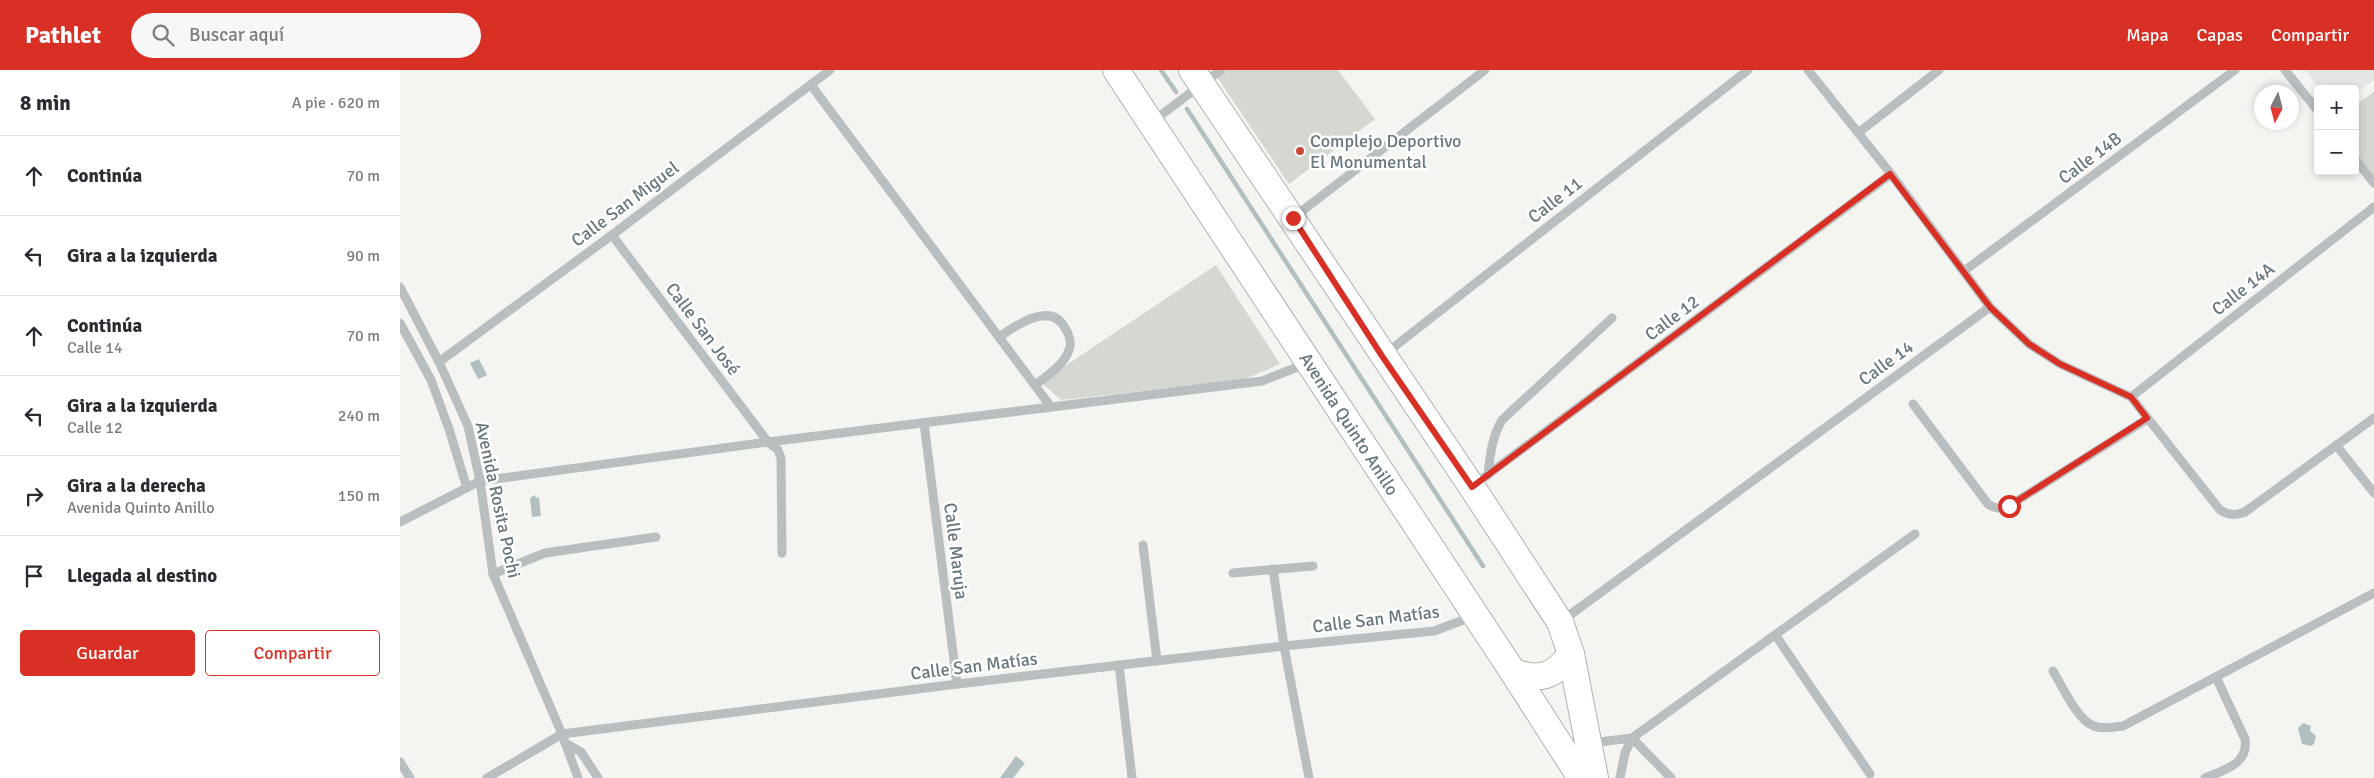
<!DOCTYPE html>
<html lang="es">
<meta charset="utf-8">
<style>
body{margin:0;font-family:Signika,sans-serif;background:#f7f7f7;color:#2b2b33}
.controls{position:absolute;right:15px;top:15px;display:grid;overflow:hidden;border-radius:5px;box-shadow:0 2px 8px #0003}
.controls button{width:45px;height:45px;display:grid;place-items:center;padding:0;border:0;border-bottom:1px solid #e1e1e2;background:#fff;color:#2b2b33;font:25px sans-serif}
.compass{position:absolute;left:1854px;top:15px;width:45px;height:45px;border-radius:50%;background:#fff;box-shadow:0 2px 8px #0003;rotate:186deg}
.stop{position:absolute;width:15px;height:15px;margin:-11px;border:4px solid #d93025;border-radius:50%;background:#fff}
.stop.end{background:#d93025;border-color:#fff;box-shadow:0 1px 5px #0008}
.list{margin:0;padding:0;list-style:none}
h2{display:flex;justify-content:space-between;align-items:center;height:65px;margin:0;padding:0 20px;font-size:21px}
h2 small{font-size:16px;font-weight:400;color:#7c7c81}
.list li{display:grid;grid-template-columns:32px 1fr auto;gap:15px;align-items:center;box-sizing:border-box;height:80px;padding:0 20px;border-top:1px solid #e1e1e2}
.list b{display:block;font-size:19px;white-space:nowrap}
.list p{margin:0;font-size:16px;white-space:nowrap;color:#7c7c81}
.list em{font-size:16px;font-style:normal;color:#7c7c81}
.actions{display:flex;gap:10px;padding:15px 20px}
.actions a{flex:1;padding:11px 0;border:1px solid #d93025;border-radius:5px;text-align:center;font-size:18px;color:#d93025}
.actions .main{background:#d93025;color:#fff}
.icon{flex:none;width:28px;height:28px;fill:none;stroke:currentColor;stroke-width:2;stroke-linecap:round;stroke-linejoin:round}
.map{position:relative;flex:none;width:1974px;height:708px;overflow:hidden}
header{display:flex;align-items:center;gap:30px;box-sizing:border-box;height:70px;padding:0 25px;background:#d93025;color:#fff}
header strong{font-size:24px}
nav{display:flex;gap:28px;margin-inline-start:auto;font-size:18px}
.search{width:350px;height:45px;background:#f7f7f7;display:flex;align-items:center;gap:12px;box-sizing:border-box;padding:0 18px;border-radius:28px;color:#7c7c81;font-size:19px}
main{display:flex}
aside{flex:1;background:#fff}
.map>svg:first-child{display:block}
</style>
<header>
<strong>Pathlet</strong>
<div class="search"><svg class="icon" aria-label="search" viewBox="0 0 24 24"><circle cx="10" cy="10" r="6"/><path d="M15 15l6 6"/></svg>Buscar aquí</div>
<nav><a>Mapa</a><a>Capas</a><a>Compartir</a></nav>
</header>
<main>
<aside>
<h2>8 min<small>A pie · 620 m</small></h2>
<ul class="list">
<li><svg class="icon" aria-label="ahead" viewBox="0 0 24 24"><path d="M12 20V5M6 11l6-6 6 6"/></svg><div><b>Continúa</b></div><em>70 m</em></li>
<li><svg class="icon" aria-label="left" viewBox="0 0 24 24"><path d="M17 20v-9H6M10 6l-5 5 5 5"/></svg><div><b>Gira a la izquierda</b></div><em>90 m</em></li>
<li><svg class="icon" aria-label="ahead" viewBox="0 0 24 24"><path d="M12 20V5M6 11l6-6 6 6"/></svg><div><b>Continúa</b><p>Calle 14</p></div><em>70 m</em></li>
<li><svg class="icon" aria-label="left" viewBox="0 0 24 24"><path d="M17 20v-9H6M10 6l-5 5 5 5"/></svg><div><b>Gira a la izquierda</b><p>Calle 12</p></div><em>240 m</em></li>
<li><svg class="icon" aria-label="right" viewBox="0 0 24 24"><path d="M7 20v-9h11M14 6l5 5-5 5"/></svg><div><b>Gira a la derecha</b><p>Avenida Quinto Anillo</p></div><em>150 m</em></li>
<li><svg class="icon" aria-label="arrive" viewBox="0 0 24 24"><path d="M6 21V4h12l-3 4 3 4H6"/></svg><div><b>Llegada al destino</b></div></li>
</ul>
<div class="actions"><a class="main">Guardar</a><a>Compartir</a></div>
</aside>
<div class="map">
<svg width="1974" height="708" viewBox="0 0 1974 708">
<rect width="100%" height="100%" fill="#f4f4f1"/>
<!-- built -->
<path fill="#e5e5e4" d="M1905,0H1974V10L1955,24V19H1919Z"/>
<!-- green -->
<g fill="#d4d8d1">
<path d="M827,0H938L975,49L889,114L817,7Z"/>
<path d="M1974,22V108L1955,86V35Z"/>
<path d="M816,195L880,294L843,310L661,330L641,312Z"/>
</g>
<!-- water -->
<g fill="#b2bfc1">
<path d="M79,289L87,305L78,309L70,293Z"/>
<path d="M135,425L136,428L139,427L141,446L132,447L130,428Z"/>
<path d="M1903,653L1911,656L1910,661L1916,666L1914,674L1911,676L1902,674L1898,658Z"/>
<path d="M616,686L625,693L613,708H600Z"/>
</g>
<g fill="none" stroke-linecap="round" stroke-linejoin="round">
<!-- stream -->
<g stroke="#b2bfc1" stroke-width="4.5">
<path d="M761,0L776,22"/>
<path d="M787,39L1083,496"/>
</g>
<!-- major casing -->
<g stroke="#adb2b4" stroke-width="28">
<g id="major">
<path d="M716,0L1113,602L1181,708"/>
<path d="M792,0L1072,417L1160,552L1171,584L1195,708"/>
<path d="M1113,602C1140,611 1154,607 1171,584"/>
</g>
</g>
<!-- minor -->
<g stroke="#b9bec0" stroke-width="9">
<path d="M1408,0L1491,104L1590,237L1629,274L1660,294L1731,327L1820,440C1829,445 1835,446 1845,442L1974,348"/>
<path d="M1885,0L1918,41"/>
<path d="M411,15L651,337"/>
<path d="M753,51L821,0"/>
<path d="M1458,63L1539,0"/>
<path d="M1955,89L1974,113"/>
<path d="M893,148L1085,0"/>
<path d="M212,165L368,372L378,380L381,388L382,483"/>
<path d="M1564,201L1835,0"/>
<path d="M0,217L39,292L68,356L80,411L93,504L162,664L178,708"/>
<path d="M0,253L31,310L49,359L67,418"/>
<path d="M599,267C616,255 651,231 665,258C669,264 672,273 669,280C664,295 647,306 635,315"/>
<path d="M985,284L1348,0"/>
<path d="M39,292L212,165L430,0"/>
<path d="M1731,327L1974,137"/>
<path d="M1513,334L1588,434C1595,439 1600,439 1609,436L1747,349"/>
<path d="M524,353L557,614"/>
<path d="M1936,375L1974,423"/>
<path d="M1088,405C1090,385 1092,367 1102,350L1212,248"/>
<path d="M1074,415L1491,104"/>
<path d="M0,452L80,411L368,372L862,311L908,293"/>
<path d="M743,475L757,591"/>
<path d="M873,499L884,576L909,708"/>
<path d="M833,503L913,496"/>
<path d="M93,504L145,483L256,467"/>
<path d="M1163,550L1590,237"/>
<path d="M1376,566L1470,704"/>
<path d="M719,595L732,708"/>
<path d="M1653,601C1662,616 1677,649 1692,655C1701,660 1713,657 1723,656L1974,523"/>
<path d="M165,673L181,682L198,708"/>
<path d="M1191,673L1232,668L1271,708"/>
<path d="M0,692L10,708"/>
<path d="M87,708L162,664L557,614L884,576L1034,561L1074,546"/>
<path d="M1220,708L1225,683L1232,668L1515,464"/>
<path d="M1805,708C1824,700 1849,694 1845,669L1816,607"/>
</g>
<!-- major -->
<use href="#major" stroke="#fff" stroke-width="26"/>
</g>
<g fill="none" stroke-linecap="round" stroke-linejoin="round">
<!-- route -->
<path stroke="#d93025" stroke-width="6" d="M893,148L982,286L1072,417L1490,104L1590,237L1629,274L1660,294L1731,327L1747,348L1609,436"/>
</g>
<!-- markers -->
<circle fill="#cc4739" stroke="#fff" stroke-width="2" cx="900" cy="81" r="5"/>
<g text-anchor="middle" stroke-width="5" stroke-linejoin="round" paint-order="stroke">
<!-- poi labels -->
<g font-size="18" fill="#67777e" stroke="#fff" text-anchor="start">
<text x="910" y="77">Complejo Deportivo<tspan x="910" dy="21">El Monumental</tspan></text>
</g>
<!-- street labels -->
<g font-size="18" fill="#67777e" stroke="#fff">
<text transform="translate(1690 88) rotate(-37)" y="6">Calle 14B</text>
<text transform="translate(1155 130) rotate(-38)" y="6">Calle 11</text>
<text transform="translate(225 134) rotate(-37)" y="6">Calle San Miguel</text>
<text transform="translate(1843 219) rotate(-38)" y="6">Calle 14A</text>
<text transform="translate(1272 248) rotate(-37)" y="6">Calle 12</text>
<text transform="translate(303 259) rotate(53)" y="6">Calle San José</text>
<text transform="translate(1486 293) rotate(-36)" y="6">Calle 14</text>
<text transform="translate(949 354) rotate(57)" y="6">Avenida Quinto Anillo</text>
<text transform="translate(98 430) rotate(78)" y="6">Avenida Rosita Pochi</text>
<text transform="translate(556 481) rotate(83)" y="6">Calle Maruja</text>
<text transform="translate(976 549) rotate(-7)" y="6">Calle San Matías</text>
<text transform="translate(574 596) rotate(-7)" y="6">Calle San Matías</text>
</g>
</g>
</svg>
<div class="controls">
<button>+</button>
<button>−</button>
</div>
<svg class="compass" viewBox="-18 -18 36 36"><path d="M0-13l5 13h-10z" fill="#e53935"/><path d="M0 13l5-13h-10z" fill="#7c7c81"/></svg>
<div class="stop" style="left:1609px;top:436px"></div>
<div class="stop end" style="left:893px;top:148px"></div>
</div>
</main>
